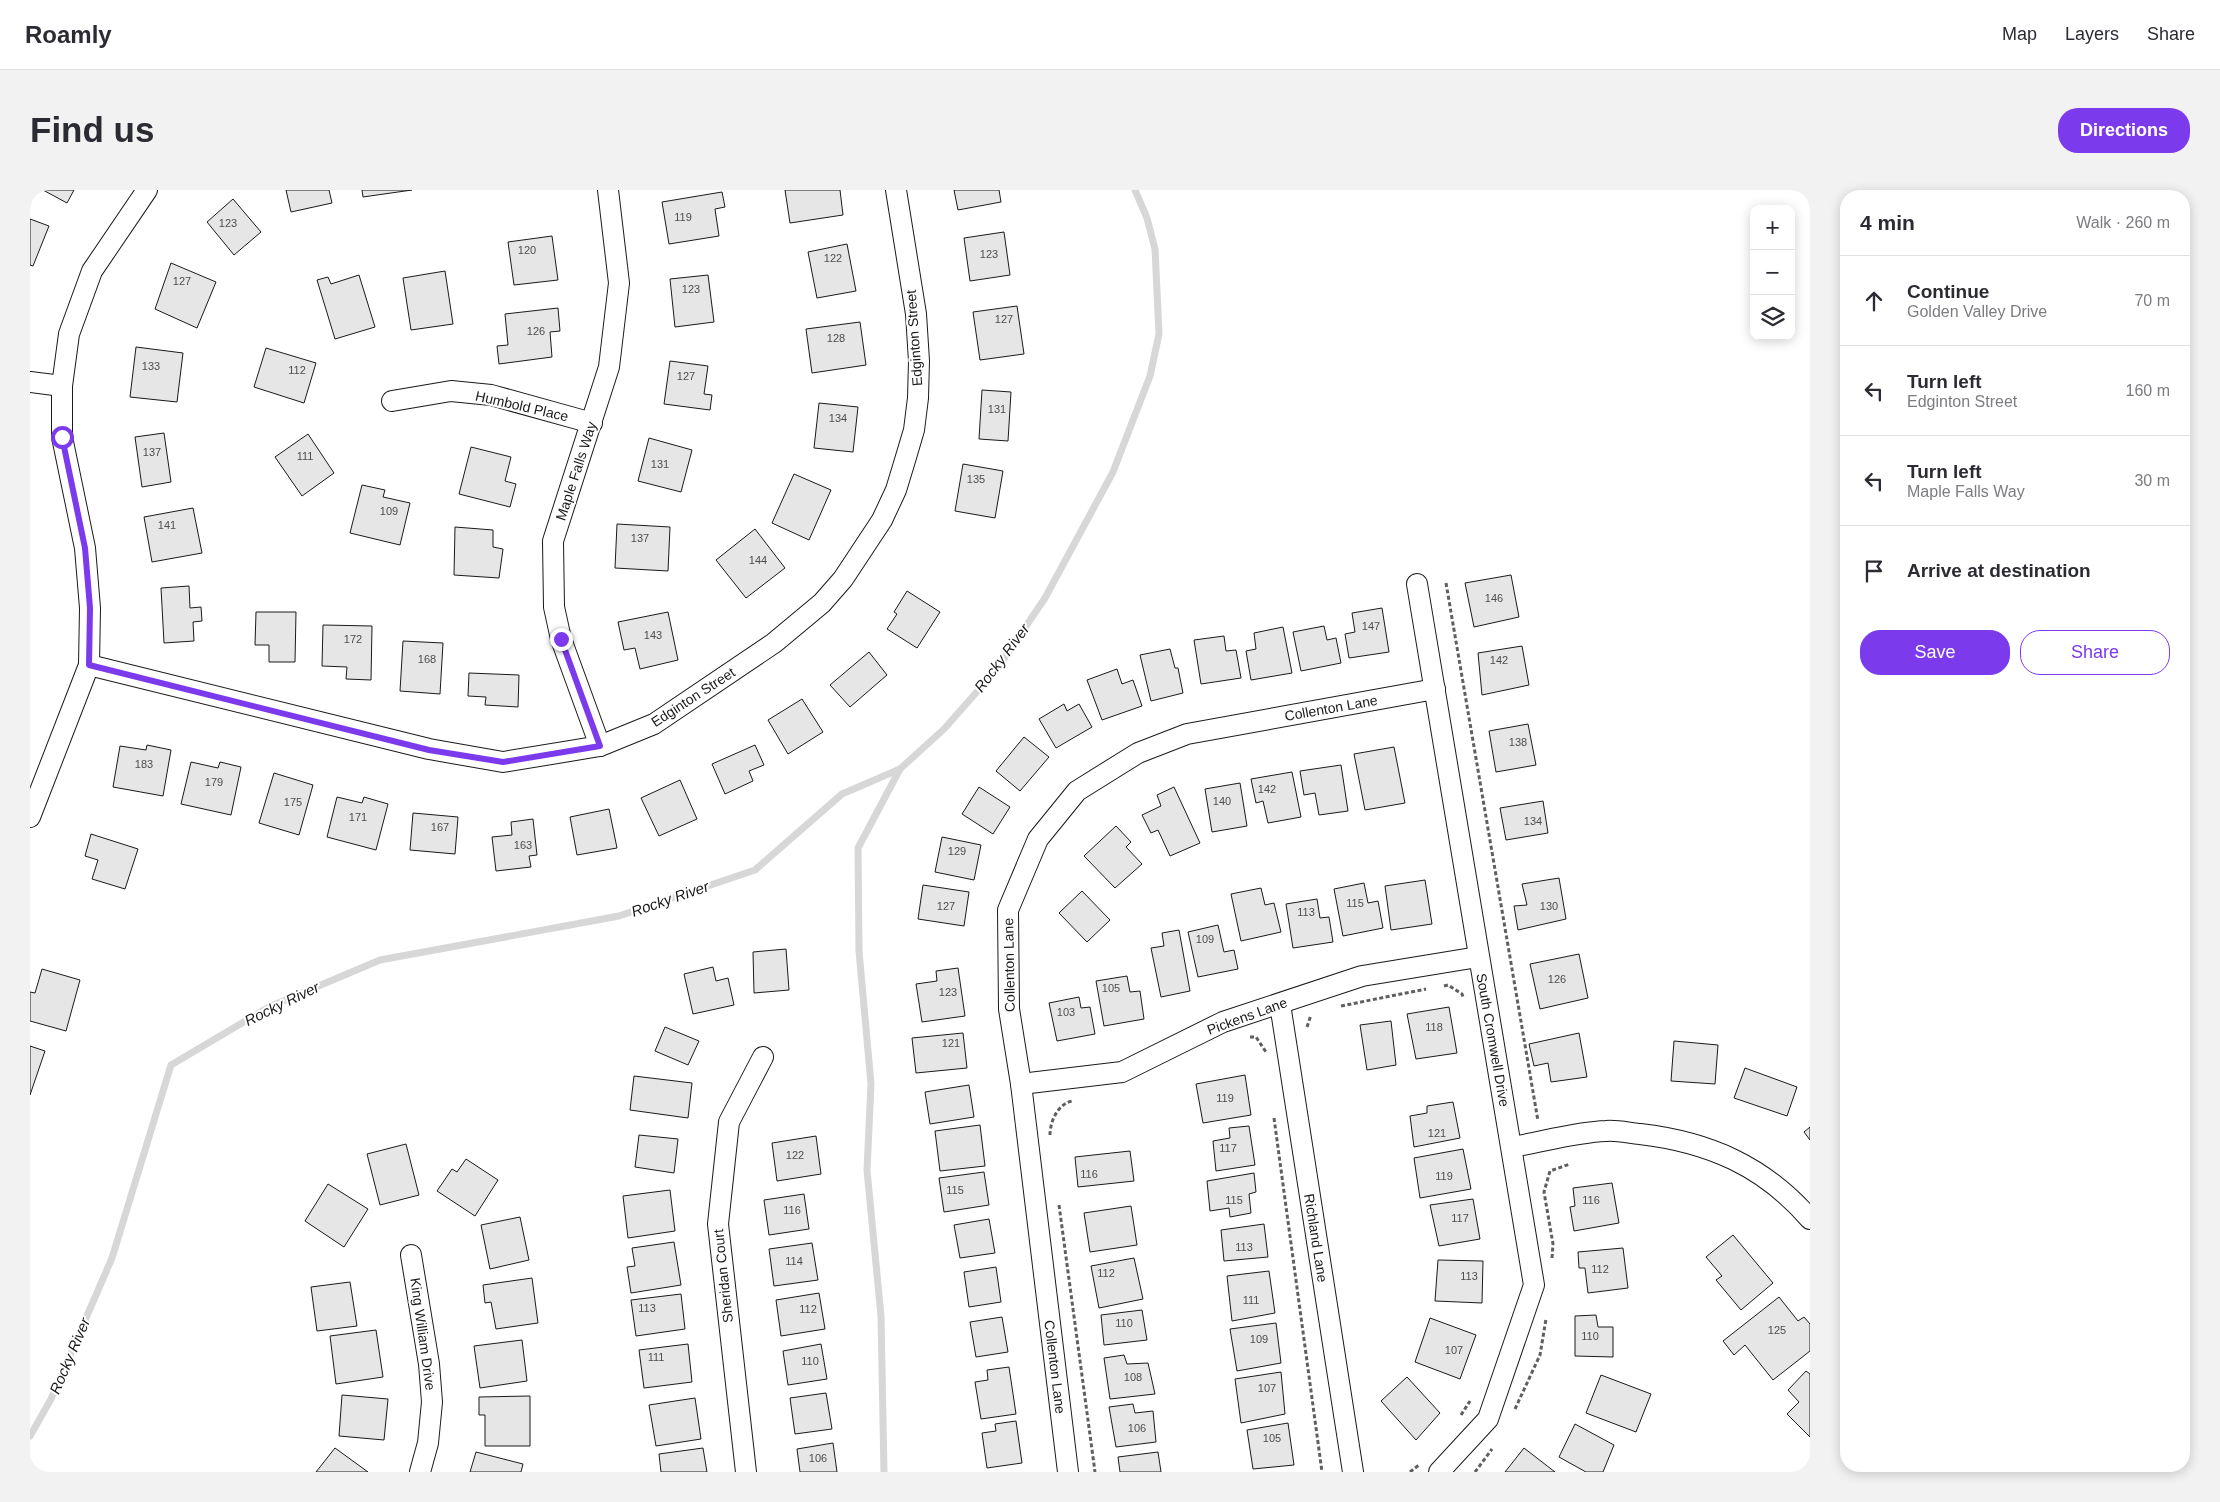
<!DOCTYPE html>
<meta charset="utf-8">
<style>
body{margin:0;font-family:Helvetica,sans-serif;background:#f2f2f3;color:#2b2b33}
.controls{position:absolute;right:15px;top:15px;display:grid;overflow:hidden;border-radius:10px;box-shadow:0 2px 12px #0003}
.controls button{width:45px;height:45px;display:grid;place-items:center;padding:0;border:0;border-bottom:1px solid #e1e1e2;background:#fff;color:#2b2b33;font:25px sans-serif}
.stop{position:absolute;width:15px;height:15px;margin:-11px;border:4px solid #7c3aed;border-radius:50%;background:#fff}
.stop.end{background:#7c3aed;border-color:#fff;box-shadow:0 1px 5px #0008}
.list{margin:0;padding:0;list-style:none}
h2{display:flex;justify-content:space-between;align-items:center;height:65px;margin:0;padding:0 20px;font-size:21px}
h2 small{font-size:16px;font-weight:400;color:#7c7c81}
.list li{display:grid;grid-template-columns:32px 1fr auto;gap:15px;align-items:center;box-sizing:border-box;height:90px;padding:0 20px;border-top:1px solid #e1e1e2}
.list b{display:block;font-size:19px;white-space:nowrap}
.list p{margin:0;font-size:16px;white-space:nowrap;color:#7c7c81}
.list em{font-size:16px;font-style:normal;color:#7c7c81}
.actions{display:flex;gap:10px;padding:15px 20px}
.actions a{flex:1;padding:11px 0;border:1px solid #7c3aed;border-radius:20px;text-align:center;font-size:18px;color:#7c3aed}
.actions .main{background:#7c3aed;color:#fff}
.icon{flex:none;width:28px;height:28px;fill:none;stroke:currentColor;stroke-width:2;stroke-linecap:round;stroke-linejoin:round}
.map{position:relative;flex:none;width:1780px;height:1282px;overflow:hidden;border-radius:20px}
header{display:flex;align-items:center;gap:30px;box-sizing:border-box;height:70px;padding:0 25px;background:#fff;border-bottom:1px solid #e1e1e2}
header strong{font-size:24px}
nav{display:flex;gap:28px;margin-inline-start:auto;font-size:18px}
.intro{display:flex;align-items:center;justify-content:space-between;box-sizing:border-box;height:120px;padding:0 30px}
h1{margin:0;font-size:35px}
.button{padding:12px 22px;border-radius:20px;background:#7c3aed;color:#fff;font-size:18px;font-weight:700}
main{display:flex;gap:30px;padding:0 30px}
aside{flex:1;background:#fff;border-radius:20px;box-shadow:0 2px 12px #0003}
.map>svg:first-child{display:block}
</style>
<header>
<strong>Roamly</strong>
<nav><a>Map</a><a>Layers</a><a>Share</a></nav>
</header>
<div class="intro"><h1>Find us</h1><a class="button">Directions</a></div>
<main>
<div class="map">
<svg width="1780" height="1282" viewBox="0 0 1780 1282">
<rect width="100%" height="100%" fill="#fff"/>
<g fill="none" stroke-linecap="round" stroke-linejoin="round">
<!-- stream -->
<g stroke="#d7d7d7" stroke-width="7">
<path d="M0,1246L21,1209L82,1068L141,875L239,817L350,770L589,726L725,680L812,604L870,579L914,539L967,479L1015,408L1083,282L1120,186L1129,144L1125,59L1117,28L1105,0"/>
<path d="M854,1282L851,1126L837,980L841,894L829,761L828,658L870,579"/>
</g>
</g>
<!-- building -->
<g fill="#e6e6e6" stroke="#1a1a1a">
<path d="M13,0H44L37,13Z"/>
<path d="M256,0H299L302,13L261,22Z"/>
<path d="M332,0H382L333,7Z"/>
<path d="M755,0H810L813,25L760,33Z"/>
<path d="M924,0H969L971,12L928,20Z"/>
<path d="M692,2L695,17L685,19L689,46L639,54L632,12Z"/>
<path d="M203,9L231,42L204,65L177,32Z"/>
<path d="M0,29L19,36L3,76L0,75Z"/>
<path d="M974,42L980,85L940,91L934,48Z"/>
<path d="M522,46L528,90L484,95L478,52Z"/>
<path d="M817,54L826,101L787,108L778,62Z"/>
<path d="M141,73L186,92L167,138L125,119Z"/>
<path d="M415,81L423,134L381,140L373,88Z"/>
<path d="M329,85L345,137L305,149L287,90L298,87L301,94Z"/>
<path d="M678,85L684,132L645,137L640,89Z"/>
<path d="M987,116L994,164L950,170L943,122Z"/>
<path d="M528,118L530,141L520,142L522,167L469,174L467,156L478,155L475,124Z"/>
<path d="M830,132L836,175L782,183L776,139Z"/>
<path d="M106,157L153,163L147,212L100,207Z"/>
<path d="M236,158L286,173L274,213L224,197Z"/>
<path d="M640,171L678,176L674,204L682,205L680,220L634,214Z"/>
<path d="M952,200L981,202L978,251L949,249Z"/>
<path d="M789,213L828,217L823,262L784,258Z"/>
<path d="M134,243L141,292L112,297L105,247Z"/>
<path d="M278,244L304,283L272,306L245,267Z"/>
<path d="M619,248L662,260L651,302L608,291Z"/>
<path d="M441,257L481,267L475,291L486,294L480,317L429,304Z"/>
<path d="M933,274L973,281L965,328L925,321Z"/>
<path d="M764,284L801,300L779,350L742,333Z"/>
<path d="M332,295L355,300L353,307L380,313L370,355L320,343Z"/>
<path d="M163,318L172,363L122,372L114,327Z"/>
<path d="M587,334L640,337L638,381L585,378Z"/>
<path d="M425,337L463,340V357L473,359L469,388L424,385Z"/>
<path d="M725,339L755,378L716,408L686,370Z"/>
<path d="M1481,385L1489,427L1444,437L1435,393Z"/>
<path d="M159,396L160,418L171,417L172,431L163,432L164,451L134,453L131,398Z"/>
<path d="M877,401L910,422L887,458L857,439L867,424L864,422Z"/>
<path d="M1352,418L1359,462L1319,468L1315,444L1325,442L1322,423Z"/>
<path d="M226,422H266L265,472H239V455H225Z"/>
<path d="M638,422L648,470L610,479L605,458L594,460L588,432Z"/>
<path d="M293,435L342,436L341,490L316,489L317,477L292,476Z"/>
<path d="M1294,436L1297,450L1306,448L1311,473L1271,481L1263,442Z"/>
<path d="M1253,437L1262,483L1221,490L1216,461L1226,459L1224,443Z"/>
<path d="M1194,446L1196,461L1206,460L1211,488L1171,494L1164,450Z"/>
<path d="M373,451L413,453L410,504L370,501Z"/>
<path d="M1492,456L1499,495L1452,505L1448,463Z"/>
<path d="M1140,459L1145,478H1148L1153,503L1121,511L1110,465Z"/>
<path d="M839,462L857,485L820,517L800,495Z"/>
<path d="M1087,479L1092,494L1103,490L1112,516L1072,530L1057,490Z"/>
<path d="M439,483L489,485L488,517L455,515L456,507L438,506Z"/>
<path d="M772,509L793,542L758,564L738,530Z"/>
<path d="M1034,514L1037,521L1049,514L1062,537L1026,558L1009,529Z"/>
<path d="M1498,534L1506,575L1466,582L1459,541Z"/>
<path d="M994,547L1019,567L990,601L966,581Z"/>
<path d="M117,555L141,560L133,606L83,597L90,556L116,560Z"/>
<path d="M725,555L734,575L719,581L723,591L695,604L682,574Z"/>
<path d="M1364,557L1375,613L1335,620L1324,564Z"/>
<path d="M161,572L188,578L190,572L211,577L201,625L151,614Z"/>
<path d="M1311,575L1318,621L1289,625L1285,603L1274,605L1270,581Z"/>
<path d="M1262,582L1271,627L1238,633L1233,611L1226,613L1221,589Z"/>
<path d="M244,583L283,595L269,645L229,633Z"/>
<path d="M650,590L667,629L629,646L611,608Z"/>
<path d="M1210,593L1217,636L1182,642L1175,599Z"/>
<path d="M949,597L980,617L963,644L932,624Z"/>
<path d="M1144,597L1170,653L1140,666L1128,640L1121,643L1112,625L1131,616L1127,605Z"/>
<path d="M307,607L332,613L334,607L358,614L346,660L297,647Z"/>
<path d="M1513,611L1518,643L1476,650L1470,618Z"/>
<path d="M579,619L587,658L547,665L540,627Z"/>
<path d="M383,623L428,627L425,664L380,660Z"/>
<path d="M503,629L507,665L499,666L501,677L466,681L462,647L482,645L481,632Z"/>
<path d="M1086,636L1101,652L1096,657L1112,674L1085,698L1054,666Z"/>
<path d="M61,644L108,659L95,699L62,689L68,670L55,666Z"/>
<path d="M912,647L951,655L944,690L905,682Z"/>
<path d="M1529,688L1536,729L1488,740L1484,716L1497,715L1492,694Z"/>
<path d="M1395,690L1402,734L1361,740L1355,696Z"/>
<path d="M1334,693L1338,713L1348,711L1353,738L1313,746L1304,699Z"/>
<path d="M893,695L939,702L934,736L888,729Z"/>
<path d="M1231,698L1235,715L1244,713L1251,742L1211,751L1201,704Z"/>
<path d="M1052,701L1080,730L1057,752L1029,723Z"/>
<path d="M1287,709L1290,728L1299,727L1303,752L1263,758L1256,714Z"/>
<path d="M1188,735L1194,762L1204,760L1208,779L1168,787L1158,742Z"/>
<path d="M1149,740L1160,801L1131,807L1121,758L1134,756L1132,743Z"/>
<path d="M756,759L759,800L724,803L723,762Z"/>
<path d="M1549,764L1558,808L1510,819L1500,774Z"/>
<path d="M683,777L686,791L698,788L704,815L663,824L654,784Z"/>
<path d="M928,778L935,826L892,832L886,794L907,791L906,781Z"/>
<path d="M12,779L50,790L36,841L0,831V802L5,803Z"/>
<path d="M1097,786L1100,802L1110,801L1114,829L1074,836L1066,791Z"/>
<path d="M1049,807L1051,818L1060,817L1065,844L1027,851L1019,813Z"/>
<path d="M1419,817L1427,863L1386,869L1377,824Z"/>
<path d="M1361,831L1366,875L1337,880L1330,835Z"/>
<path d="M635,837L669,851L658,875L625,861Z"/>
<path d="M933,843L937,878L886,883L882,848Z"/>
<path d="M1549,843L1557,887L1521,892L1518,873L1504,876L1499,854Z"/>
<path d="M1644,851L1688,855L1685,894L1641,891Z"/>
<path d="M0,856L15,861L0,905Z"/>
<path d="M1715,878L1767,897L1757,926L1704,908Z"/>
<path d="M1215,885L1221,925L1173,933L1166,894Z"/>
<path d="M604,886L662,893L658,928L600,920Z"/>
<path d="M939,895L944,927L900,934L895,902Z"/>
<path d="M1423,912L1430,948L1384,957L1380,926L1397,923V916Z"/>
<path d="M950,935L955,976L910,981L905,941Z"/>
<path d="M1219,936L1225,975L1186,981L1183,951L1200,948L1199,938Z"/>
<path d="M1780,937V950L1774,942Z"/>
<path d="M609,945L648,949L644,983L605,977Z"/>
<path d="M786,946L791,984L747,991L742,953Z"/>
<path d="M376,954L389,1005L350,1015L337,964Z"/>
<path d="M1433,959L1441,999L1390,1008L1384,968Z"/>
<path d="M1100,961L1104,991L1048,997L1045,967Z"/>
<path d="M436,969L468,990L445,1026L407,1001L422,979L427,982Z"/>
<path d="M954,982L959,1015L914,1022L909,988Z"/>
<path d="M1224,983L1226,1002L1219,1004L1221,1023L1200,1027L1199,1018L1180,1021L1177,991Z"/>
<path d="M1582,993L1589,1033L1544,1041L1540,1017L1545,1016L1543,998Z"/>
<path d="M298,994L338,1019L314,1057L275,1031Z"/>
<path d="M640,1000L645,1041L598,1048L593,1006Z"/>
<path d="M774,1004L779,1039L739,1045L734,1010Z"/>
<path d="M1443,1009L1450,1049L1409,1056L1400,1015Z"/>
<path d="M1101,1016L1107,1055L1060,1062L1054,1023Z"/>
<path d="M490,1027L499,1070L460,1079L451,1035Z"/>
<path d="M959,1029L965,1063L930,1068L924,1035Z"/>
<path d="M1234,1034L1238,1067L1194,1071L1191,1040Z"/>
<path d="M1703,1045L1743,1093L1711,1120L1686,1090L1692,1086L1676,1067Z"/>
<path d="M644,1052L651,1095L601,1103L597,1077L605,1076L602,1058Z"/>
<path d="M782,1053L788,1090L744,1096L739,1059Z"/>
<path d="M1593,1058L1598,1098L1558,1103L1555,1078H1549L1548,1062Z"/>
<path d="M1104,1068L1113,1109L1069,1118L1061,1076Z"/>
<path d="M1408,1070L1453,1071L1452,1113L1405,1111Z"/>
<path d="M966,1077L971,1112L939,1117L934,1082Z"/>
<path d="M1239,1081L1245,1123L1202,1131L1197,1086Z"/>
<path d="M502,1088L508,1133L466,1139L461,1112L455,1113L453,1095Z"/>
<path d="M320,1092L327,1136L287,1141L281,1097Z"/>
<path d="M789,1103L795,1139L751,1146L746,1110Z"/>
<path d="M651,1104L655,1139L606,1146L601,1110Z"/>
<path d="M1749,1107L1768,1131L1774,1127L1780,1134V1161L1743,1190L1715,1155L1704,1165L1693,1151Z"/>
<path d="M1112,1120L1117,1150L1074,1155L1071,1125Z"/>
<path d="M1566,1125L1568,1137H1583V1167L1545,1166V1126Z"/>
<path d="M972,1127L978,1162L946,1167L940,1132Z"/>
<path d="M1400,1128L1446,1145L1430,1189L1385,1172Z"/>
<path d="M1246,1133L1251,1173L1207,1181L1200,1139Z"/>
<path d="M346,1140L353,1187L306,1194L300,1146Z"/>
<path d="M492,1150L497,1191L450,1198L444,1156Z"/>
<path d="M658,1154L662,1192L614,1198L609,1160Z"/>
<path d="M791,1154L797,1189L758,1195L753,1161Z"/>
<path d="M1094,1165L1097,1174L1118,1173L1125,1204L1080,1209L1074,1168Z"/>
<path d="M979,1177L986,1224L951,1229L945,1192L958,1190L957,1180Z"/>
<path d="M1776,1181L1780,1184V1247L1757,1224L1769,1212L1758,1200Z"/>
<path d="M1251,1182L1255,1224L1211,1233L1205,1189Z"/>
<path d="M1571,1185L1621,1204L1606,1242L1556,1223Z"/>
<path d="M1377,1187L1410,1223L1386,1250L1351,1211Z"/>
<path d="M796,1203L802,1239L765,1244L760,1208Z"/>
<path d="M312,1205L358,1209L354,1250L309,1246Z"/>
<path d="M500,1206V1256H455V1225H449V1207Z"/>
<path d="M665,1208L671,1249L626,1256L619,1215Z"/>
<path d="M1103,1214L1105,1223L1123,1221L1126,1252L1086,1257L1079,1217Z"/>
<path d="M986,1231L992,1273L957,1278L952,1243L966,1241L965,1234Z"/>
<path d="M1258,1233L1264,1275L1223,1279L1217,1240Z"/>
<path d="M1545,1234L1584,1255L1573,1282H1556L1529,1267Z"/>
<path d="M803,1253L807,1282H770L767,1259Z"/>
<path d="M305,1258L338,1282H286Z"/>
<path d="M673,1258L677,1282H631L629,1264Z"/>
<path d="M1494,1258L1525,1282H1475Z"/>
<path d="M446,1262L493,1274L491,1282H440Z"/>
<path d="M1128,1262L1131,1282H1090L1088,1267Z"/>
</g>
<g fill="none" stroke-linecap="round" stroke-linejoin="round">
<!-- minor casing -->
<g stroke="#1a1a1a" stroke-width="22">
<g id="minor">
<path d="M0,192L32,196"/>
<path d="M362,211L421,201L461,205L562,233"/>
<path d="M1387,394L1504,1095L1458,1229L1409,1282"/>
<path d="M59,475L399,559L473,572L570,556L624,534L744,453L792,413L813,389L852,330L866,300L876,267L884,240L888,208L889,171L886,124L866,0"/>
<path d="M570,556L531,449L524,417L523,351L579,177L589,93L578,0"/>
<path d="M0,627L59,475L60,418L55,358L32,247V196L39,144L62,81L117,0"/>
<path d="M1250,814L1323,1282"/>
<path d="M991,894L1092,882L1193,832L1332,786L1448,767"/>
<path d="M1482,957C1512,952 1546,942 1576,941C1587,940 1599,943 1610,944C1679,952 1734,976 1780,1029"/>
<path d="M381,1065L399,1174L402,1212L398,1253L390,1282"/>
<path d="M716,1282L688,1034L699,932L733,867"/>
<path d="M1038,1282L991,894L979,819L978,720L1008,649L1047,601L1108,563L1157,544L1405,499"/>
</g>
</g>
<!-- path -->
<g stroke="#5f5f5f" stroke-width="3" stroke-dasharray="4 2.5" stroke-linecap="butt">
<path d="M1416,393L1508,931"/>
<path d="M1414,796L1418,795L1432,804L1433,807"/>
<path d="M1311,816L1396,799"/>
<path d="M1277,837L1281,825"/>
<path d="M1220,847H1226L1236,862"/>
<path d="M1244,928L1292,1282"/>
<path d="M1020,945C1020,931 1028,914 1042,911"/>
<path d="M1029,1015L1065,1282"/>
<path d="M1522,1068L1523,1054L1514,1002L1520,981L1540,974"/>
<path d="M1485,1219L1510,1165L1516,1129"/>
<path d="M1431,1225L1440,1211"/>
<path d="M1380,1282L1389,1275"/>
<path d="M1445,1282L1462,1259"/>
</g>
<!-- minor -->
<use href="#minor" stroke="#fff" stroke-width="20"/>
</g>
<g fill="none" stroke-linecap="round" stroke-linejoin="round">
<!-- route -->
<path stroke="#7c3aed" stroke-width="6" d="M32,247L55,358L60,418L59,475L399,560L473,572L570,556L531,449"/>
</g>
<g text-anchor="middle" stroke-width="4" stroke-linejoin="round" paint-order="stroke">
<!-- number labels -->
<g font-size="11" fill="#4d4d4d">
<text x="653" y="31">119</text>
<text x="198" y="37">123</text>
<text x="497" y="64">120</text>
<text x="959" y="68">123</text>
<text x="803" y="72">122</text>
<text x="152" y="95">127</text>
<text x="661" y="103">123</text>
<text x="974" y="133">127</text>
<text x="506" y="145">126</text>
<text x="806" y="152">128</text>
<text x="121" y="180">133</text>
<text x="267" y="184">112</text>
<text x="656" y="190">127</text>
<text x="967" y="223">131</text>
<text x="808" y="232">134</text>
<text x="122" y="266">137</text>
<text x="275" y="270">111</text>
<text x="630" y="278">131</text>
<text x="946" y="293">135</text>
<text x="359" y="325">109</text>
<text x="137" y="339">141</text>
<text x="610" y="352">137</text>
<text x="728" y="374">144</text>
<text x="1464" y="412">146</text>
<text x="1341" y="440">147</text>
<text x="623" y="449">143</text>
<text x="323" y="453">172</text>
<text x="397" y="473">168</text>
<text x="1469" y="474">142</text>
<text x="1488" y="556">138</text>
<text x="114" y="578">183</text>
<text x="184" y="596">179</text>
<text x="1237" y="603">142</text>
<text x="1192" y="615">140</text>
<text x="263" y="616">175</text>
<text x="328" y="631">171</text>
<text x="1503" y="635">134</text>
<text x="410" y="641">167</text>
<text x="493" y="659">163</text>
<text x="927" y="665">129</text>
<text x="1325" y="717">115</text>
<text x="916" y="720">127</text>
<text x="1519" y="720">130</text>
<text x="1276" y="726">113</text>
<text x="1175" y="753">109</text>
<text x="1527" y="793">126</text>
<text x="1081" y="802">105</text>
<text x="918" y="806">123</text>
<text x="1036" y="826">103</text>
<text x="1404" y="841">118</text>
<text x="921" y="857">121</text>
<text x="1195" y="912">119</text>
<text x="1407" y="947">121</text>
<text x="1198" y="962">117</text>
<text x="765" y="969">122</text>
<text x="1059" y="988">116</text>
<text x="1414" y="990">119</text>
<text x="925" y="1004">115</text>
<text x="1204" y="1014">115</text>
<text x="1561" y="1014">116</text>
<text x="762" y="1024">116</text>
<text x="1430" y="1032">117</text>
<text x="1214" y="1061">113</text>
<text x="764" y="1075">114</text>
<text x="1570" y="1083">112</text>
<text x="1076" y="1087">112</text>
<text x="1439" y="1090">113</text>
<text x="1221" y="1114">111</text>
<text x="617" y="1122">113</text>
<text x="778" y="1123">112</text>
<text x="1094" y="1137">110</text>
<text x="1747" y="1144">125</text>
<text x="1560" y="1150">110</text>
<text x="1229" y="1153">109</text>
<text x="1424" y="1164">107</text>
<text x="626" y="1171">111</text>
<text x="780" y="1175">110</text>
<text x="1103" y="1191">108</text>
<text x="1237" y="1202">107</text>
<text x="1107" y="1242">106</text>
<text x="1242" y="1252">105</text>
<text x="788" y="1272">106</text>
</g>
<!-- street labels -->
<g font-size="14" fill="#1a1a1a" stroke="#fff">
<text transform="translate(884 148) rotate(-94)" y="5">Edginton Street</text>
<text transform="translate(492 216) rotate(13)" y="5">Humbold Place</text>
<text transform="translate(546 281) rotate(-72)" y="5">Maple Falls Way</text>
<text transform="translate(663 507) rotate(-33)" y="5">Edginton Street</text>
<text transform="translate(1301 518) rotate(-10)" y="5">Collenton Lane</text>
<text transform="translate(979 775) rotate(-91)" y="5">Collenton Lane</text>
<text transform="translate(1217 826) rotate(-20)" y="5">Pickens Lane</text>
<text transform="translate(1463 850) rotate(80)" y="5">South Cromwell Drive</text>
<text transform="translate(1286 1048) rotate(81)" y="5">Richland Lane</text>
<text transform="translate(693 1086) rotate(-96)" y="5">Sheridan Court</text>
<text transform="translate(393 1144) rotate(82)" y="5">King William Drive</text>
<text transform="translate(1025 1177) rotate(83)" y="5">Collenton Lane</text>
</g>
<!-- water labels -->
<g font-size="15" font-style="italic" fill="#1a1a1a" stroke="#fff">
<text transform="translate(972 468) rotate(-53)" y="5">Rocky River</text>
<text transform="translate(640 709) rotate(-19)" y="5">Rocky River</text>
<text transform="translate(252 814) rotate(-26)" y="5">Rocky River</text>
<text transform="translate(40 1166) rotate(-67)" y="5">Rocky River</text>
</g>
</g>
</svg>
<div class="controls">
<button>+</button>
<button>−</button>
<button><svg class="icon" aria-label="layers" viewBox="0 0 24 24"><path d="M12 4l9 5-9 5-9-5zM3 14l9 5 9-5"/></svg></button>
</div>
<div class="stop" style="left:32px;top:247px"></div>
<div class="stop end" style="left:531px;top:449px"></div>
</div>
<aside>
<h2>4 min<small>Walk · 260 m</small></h2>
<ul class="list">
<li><svg class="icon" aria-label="ahead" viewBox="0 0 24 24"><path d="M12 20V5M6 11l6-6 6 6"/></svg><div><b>Continue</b><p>Golden Valley Drive</p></div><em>70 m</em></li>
<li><svg class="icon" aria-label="left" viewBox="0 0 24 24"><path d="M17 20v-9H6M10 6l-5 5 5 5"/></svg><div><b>Turn left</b><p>Edginton Street</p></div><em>160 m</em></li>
<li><svg class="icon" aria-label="left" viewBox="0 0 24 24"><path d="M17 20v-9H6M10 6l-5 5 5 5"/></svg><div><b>Turn left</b><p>Maple Falls Way</p></div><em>30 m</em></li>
<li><svg class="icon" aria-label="arrive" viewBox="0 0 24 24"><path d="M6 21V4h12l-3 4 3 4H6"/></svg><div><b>Arrive at destination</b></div></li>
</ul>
<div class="actions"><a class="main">Save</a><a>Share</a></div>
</aside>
</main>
